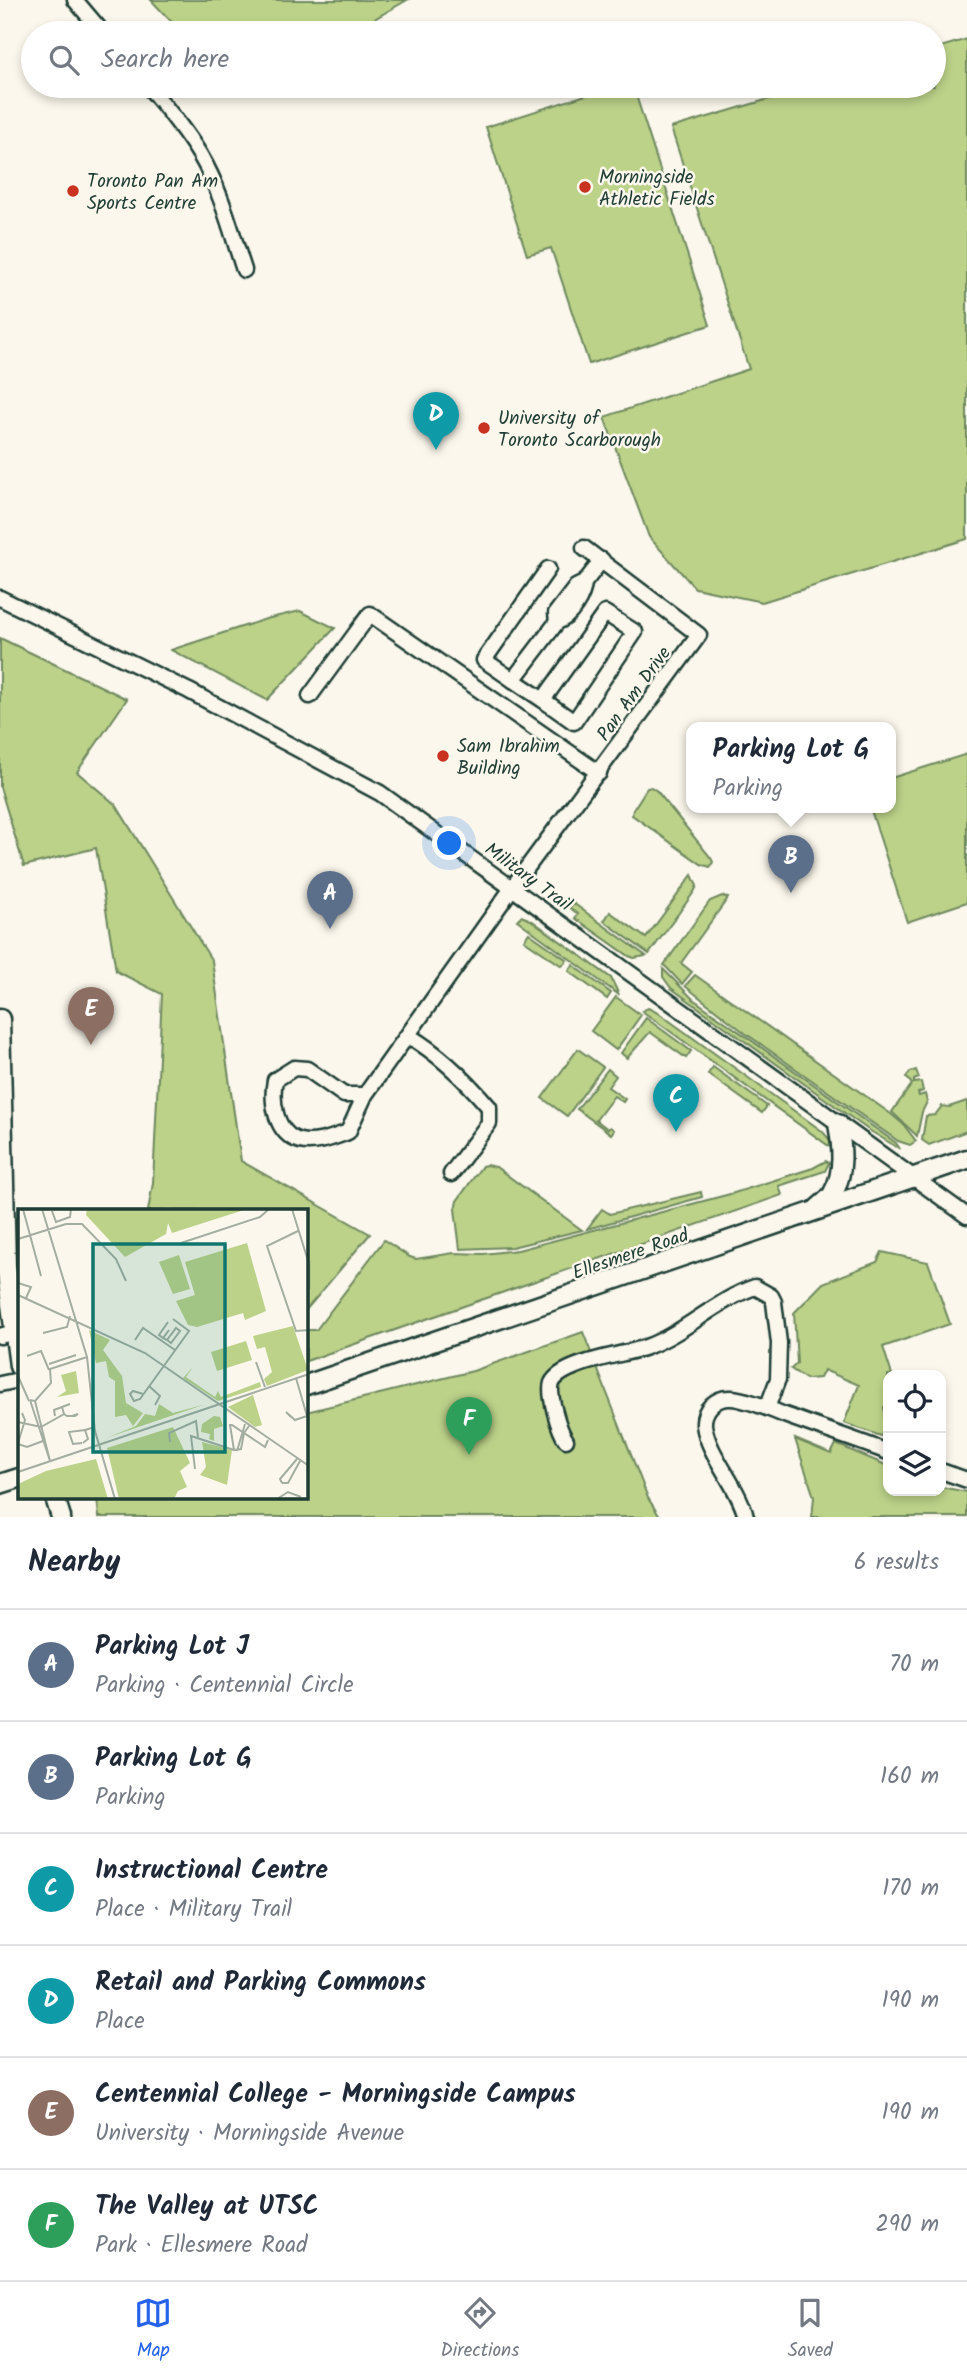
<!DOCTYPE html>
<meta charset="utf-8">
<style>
body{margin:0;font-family:Kalam,sans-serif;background:#f2f2f3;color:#1f2937}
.controls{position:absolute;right:21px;bottom:21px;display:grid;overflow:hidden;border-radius:14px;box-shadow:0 4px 10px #0003}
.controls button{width:63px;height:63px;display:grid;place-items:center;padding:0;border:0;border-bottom:2px solid #e0e1e3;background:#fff;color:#1f2937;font:35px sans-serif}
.you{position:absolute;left:450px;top:844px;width:24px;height:24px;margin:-18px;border:5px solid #fff;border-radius:50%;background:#1a73e8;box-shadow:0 0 0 10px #1a73e833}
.badge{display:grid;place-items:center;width:46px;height:46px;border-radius:50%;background:#2563eb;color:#fff;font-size:23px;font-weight:700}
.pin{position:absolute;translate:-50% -58px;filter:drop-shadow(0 2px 4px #0008)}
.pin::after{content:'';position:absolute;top:37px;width:24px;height:21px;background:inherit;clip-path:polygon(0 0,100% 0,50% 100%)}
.popup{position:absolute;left:686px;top:722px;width:210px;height:91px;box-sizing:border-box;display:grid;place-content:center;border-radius:14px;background:#fff;filter:drop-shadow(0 2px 5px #0005);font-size:23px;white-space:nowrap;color:#747a83}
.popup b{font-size:26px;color:#1f2937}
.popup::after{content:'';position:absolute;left:50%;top:100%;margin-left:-14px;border:14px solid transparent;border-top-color:#fff}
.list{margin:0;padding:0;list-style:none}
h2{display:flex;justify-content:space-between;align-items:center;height:91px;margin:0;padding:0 28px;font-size:30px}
h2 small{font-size:23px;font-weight:400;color:#747a83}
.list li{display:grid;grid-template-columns:46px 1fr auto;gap:21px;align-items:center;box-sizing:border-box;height:112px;padding:0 28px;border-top:2px solid #e0e1e3}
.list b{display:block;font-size:26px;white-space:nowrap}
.list p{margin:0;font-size:23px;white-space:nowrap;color:#747a83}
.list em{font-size:23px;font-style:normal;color:#747a83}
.icon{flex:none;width:38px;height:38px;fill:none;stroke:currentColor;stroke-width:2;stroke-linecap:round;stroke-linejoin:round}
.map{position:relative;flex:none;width:967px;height:1517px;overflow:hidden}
.search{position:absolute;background:#fff;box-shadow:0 4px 10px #0003;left:21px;right:21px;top:21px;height:77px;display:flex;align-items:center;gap:18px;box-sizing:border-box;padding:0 24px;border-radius:38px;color:#747a83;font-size:26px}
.sheet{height:763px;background:#fff}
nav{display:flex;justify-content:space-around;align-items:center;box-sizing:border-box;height:98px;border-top:2px solid #e0e1e3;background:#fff;font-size:19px;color:#747a83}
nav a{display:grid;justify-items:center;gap:4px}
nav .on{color:#2563eb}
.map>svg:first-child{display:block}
</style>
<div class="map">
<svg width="967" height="1517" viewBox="0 0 967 1517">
<rect width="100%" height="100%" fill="#fbf7ec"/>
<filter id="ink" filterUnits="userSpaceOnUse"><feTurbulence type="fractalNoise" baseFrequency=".0143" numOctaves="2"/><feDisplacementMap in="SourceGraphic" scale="14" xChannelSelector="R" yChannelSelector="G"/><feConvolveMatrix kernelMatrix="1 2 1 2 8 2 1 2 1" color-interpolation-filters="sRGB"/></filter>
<g filter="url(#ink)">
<!-- green -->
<g fill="#bcd289" stroke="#6e885e" stroke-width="2">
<path d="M151,0H407L350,33H182Z"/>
<path d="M967,39V539L762,602L695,588L649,537L604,417L749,369L671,128L813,86H934V49Z"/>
<path d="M614,86H633L710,325L589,364L551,248L527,255L486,127Z"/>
<path d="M300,611L335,628L267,700L171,650L266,619Z"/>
<path d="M0,638L127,699L77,772L116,805L212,961L241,1161L370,1234L306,1310V1211H148L153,1183L162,994L116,971L96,848L24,866L0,787Z"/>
<path d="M967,754V902L907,922L870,807H891V778Z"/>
<path d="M651,787L657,791L711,858L713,862L710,867L701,864L632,815L633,810L647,788Z"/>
<path d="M692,875L697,886L694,892L649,954L604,921L610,912L646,938Z"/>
<path d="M722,896L728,898L681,963L692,972L682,984L664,965L710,901Z"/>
<path d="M573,903L646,956L634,958L629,956L575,918L578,914L570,908Z"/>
<path d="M521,916L531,920L611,978L619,995L517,920Z"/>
<path d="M529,933L567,960L562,966L524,940Z"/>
<path d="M573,965L611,993L607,999L569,971Z"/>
<path d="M663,969L693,999L896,1143L900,1149L867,1129L671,988L663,977Z"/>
<path d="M695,975L891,1114L903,1124L916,1141L910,1145L898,1141L745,1033L685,986Z"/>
<path d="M616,997L641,1015L616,1050L591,1031Z"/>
<path d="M648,1008L660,1014L822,1131L830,1140L833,1149L642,1011Z"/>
<path d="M646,1018L691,1051L686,1058L650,1032L627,1058L621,1053Z"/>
<path d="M578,1049L603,1067L567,1116L542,1098Z"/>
<path d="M713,1067L767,1106L762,1113L708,1074Z"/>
<path d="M608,1069L616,1076L608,1087L625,1099L623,1102L614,1096L596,1120L608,1129L610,1127L614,1130L611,1134L577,1109Z"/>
<path d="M916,1070L919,1078L914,1080V1083L921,1082L923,1091L918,1093L919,1096L925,1094L927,1102L922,1112L917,1136L892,1112L912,1084L906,1077L910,1072Z"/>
<path d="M967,1101V1131L929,1145L922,1140L926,1116L935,1115L942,1106L949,1107Z"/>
<path d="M826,1161L829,1163L825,1171L779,1186L782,1195L306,1361V1330H316L384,1240L410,1257L416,1259L454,1253L483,1254L518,1250L734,1193L813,1168Z"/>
<path d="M486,1165L496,1167L582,1230L512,1247L460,1249L455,1209L457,1201L482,1166Z"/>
<path d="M701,1192L702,1197L587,1229L602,1209L610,1214Z"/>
<path d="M882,1252L928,1262L950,1324L883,1347L892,1375H888V1407H884L885,1428L881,1436L844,1423L859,1385L824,1370L820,1378L806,1379L791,1369L797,1363L794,1313L823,1283L877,1262Z"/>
<path d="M583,1332L648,1498L660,1517H99L97,1498H306V1412L473,1371Z"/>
<path d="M795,1439L831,1454L836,1444L888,1466V1491H941V1487L967,1492V1517H812L814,1497Z"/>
</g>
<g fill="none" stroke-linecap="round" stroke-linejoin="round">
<!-- minor casing -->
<g stroke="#1f3d34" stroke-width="19">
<g id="minor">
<path d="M75,0L103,33"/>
<path d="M148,86C166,107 185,130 200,155C221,190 231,231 244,270"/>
<path d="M548,569L484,660L513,680L557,622"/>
<path d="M584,583C583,597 571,617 557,622L556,613L576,587L584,583L602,560"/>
<path d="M0,598L189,691L380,793L967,1216"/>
<path d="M513,680L543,700L605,613L635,632L574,722L543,700"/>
<path d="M310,696L370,614L599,773"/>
<path d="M409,1036C439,1054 466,1080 489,1107V1123L451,1174"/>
<path d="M365,1095H344L307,1069L294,1068L275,1080C271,1101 275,1134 300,1141C315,1145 334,1137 348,1132L365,1095L512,888L699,635L584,548"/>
<path d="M0,1336L14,1332"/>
<path d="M0,1384L19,1380"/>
<path d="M566,1440C559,1431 548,1394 552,1383C562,1362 625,1355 646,1347C685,1333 716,1300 755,1287L771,1296L774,1302L779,1343L778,1379L767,1408"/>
<path d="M941,1471L967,1480"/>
<path d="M746,1517C738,1485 708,1455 704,1425C703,1409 716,1397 731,1398C747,1399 767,1408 782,1414C817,1427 853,1439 888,1452"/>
</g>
</g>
<!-- major casing -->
<g stroke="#1f3d34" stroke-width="23">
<g id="major">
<path d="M0,1019L6,1266L19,1366"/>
<path d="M817,1209C822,1204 830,1199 833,1193C845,1172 842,1146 838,1124"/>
<path d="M306,1385L967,1159"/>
<path d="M0,1484L19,1478"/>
<path d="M55,1498L61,1517"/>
</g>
</g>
<!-- minor -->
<use href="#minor" stroke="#fbf7ec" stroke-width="14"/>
<!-- major -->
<use href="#major" stroke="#fbf7ec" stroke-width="18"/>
</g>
</g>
<!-- markers -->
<g fill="#c8321e" stroke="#fbf7ec" stroke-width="2.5">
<circle cx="585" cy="187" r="7"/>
<circle cx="73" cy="191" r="7"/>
<circle cx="484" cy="428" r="7"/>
<circle cx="443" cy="756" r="7"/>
</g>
<g text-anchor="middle" stroke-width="5" stroke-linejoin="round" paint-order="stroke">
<!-- poi labels -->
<g font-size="19" fill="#1f3d34" stroke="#fbf7ec" text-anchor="start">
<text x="599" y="183">Morningside<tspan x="599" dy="22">Athletic Fields</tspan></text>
<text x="87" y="187">Toronto Pan Am<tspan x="87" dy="22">Sports Centre</tspan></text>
<text x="498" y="424">University of<tspan x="498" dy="22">Toronto Scarborough</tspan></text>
<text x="457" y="752">Sam Ibrahim<tspan x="457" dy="22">Building</tspan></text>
</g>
<!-- street labels -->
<g font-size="19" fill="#1f3d34" stroke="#fbf7ec">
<text transform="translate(633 693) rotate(-54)" y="7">Pan Am Drive</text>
<text transform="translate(529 876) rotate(36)" y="7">Military Trail</text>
<text transform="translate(630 1253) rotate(-19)" y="7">Ellesmere Road</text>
</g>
</g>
<!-- overview -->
<g transform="translate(18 1209)">
<rect width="290" height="290" fill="#fbf7ec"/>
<path d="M69,0H229L154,24L150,14L148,25L107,48L68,6ZM229,34L248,102L227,111L225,104L179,118L170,116L158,92L177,86L167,53ZM161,46L172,80L155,85L141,53ZM275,117L290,161L249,177L246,170L254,163L247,138L239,140L235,127ZM71,121L92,131L85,141L104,167L108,194L125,204L115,217L108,206L97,208V172L91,168L88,152L78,154ZM228,132L234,151L199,162L193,143ZM175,158L168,168L197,188L200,182L203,188L242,173L243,178L200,192L165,169ZM58,162L61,184L39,188L48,182L43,166ZM235,186L244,216L237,218L210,198ZM141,195L155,204L188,195L88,229L118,217L127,205L137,207ZM196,207L202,208L205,217L196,220V232L191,230L192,225L183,223L184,215ZM155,218L172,254L162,262L169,278L160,282L156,290H101L89,239ZM184,233L214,241L209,276L182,266L188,258ZM78,250L90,290H0V275L28,262Z" fill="#bcd289"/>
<path fill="none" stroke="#a3ada2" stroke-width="2" d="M5,0L23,67M24,0L69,148L77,222L97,290M274,0L291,55M34,2L38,13L52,8L53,0M280,22L249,37L278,122L291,121M0,30L48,15H64L98,50L108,72M163,34L242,8L251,0M0,74L13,78L8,89M0,86L127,144L291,257M150,113L141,126L145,129L151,121M25,124L49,118L52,107M145,129L149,131L158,119L162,122L153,134L149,131M117,131L125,119L157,141M9,147L23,142L31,161M238,153L247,178M31,155L58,146M0,167L11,192M131,177L142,187L137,196M125,185L115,182L112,185L116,192L122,190L171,122L155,110M12,191L17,192L32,252M12,191L32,252M17,192L33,174L32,160L69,148M46,205L49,207H57L60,205L54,207M37,207L36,201L52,195M273,208L268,203L277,211L289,207L278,169M0,213L23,218L46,205L44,198M231,217L226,224L223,240L216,241L212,216H214L247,238L250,231M152,233L151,224L178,212L180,228M0,234L7,211L4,204M64,234L55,235L51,223L67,221M65,234L70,230L67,221L77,218M0,235L9,238L25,232M219,242L227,215M177,260L173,227L216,241M0,263L291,165M264,274H270L282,252M264,274L262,270L279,250M259,290L270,283L283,288"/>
<path fill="#0f766e" fill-opacity="0.15" stroke="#0f766e" stroke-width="3.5" d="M75,35H207V243H75Z"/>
<rect width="290" height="290" fill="none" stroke="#1f3d34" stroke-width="3.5"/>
</g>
</svg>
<div class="controls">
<button><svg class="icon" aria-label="locate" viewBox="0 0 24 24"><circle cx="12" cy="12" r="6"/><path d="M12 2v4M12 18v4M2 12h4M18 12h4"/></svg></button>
<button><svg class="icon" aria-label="layers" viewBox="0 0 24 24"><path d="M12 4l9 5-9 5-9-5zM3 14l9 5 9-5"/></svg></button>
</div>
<div class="you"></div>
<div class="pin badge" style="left:330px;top:929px;background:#5c6f8a">A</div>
<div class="pin badge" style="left:791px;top:893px;background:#5c6f8a">B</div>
<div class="popup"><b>Parking Lot G</b>Parking</div>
<div class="pin badge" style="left:676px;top:1132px;background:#0f9aa8">C</div>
<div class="pin badge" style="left:436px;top:450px;background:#0f9aa8">D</div>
<div class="pin badge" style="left:91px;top:1045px;background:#8d6e63">E</div>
<div class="pin badge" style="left:469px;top:1455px;background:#2e9e5b">F</div>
<div class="search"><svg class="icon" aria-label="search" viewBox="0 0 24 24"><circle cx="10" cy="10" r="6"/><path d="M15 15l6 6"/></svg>Search here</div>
</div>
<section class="sheet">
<h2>Nearby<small>6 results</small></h2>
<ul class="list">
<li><span class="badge" style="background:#5c6f8a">A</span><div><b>Parking Lot J</b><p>Parking · Centennial Circle</p></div><em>70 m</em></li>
<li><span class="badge" style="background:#5c6f8a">B</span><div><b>Parking Lot G</b><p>Parking</p></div><em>160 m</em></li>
<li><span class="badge" style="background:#0f9aa8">C</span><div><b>Instructional Centre</b><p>Place · Military Trail</p></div><em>170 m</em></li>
<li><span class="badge" style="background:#0f9aa8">D</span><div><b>Retail and Parking Commons</b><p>Place</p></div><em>190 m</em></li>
<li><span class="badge" style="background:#8d6e63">E</span><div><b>Centennial College - Morningside Campus</b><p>University · Morningside Avenue</p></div><em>190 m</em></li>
<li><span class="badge" style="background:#2e9e5b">F</span><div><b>The Valley at UTSC</b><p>Park · Ellesmere Road</p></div><em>290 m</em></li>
</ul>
</section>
<nav>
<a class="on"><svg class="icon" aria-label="map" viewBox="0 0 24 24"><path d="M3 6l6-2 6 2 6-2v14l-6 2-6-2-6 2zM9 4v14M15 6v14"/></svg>Map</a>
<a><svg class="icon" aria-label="directions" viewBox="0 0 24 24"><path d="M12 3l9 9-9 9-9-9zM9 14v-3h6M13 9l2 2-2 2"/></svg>Directions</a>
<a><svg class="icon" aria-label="saved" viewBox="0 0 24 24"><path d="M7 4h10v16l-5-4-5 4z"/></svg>Saved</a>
</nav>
